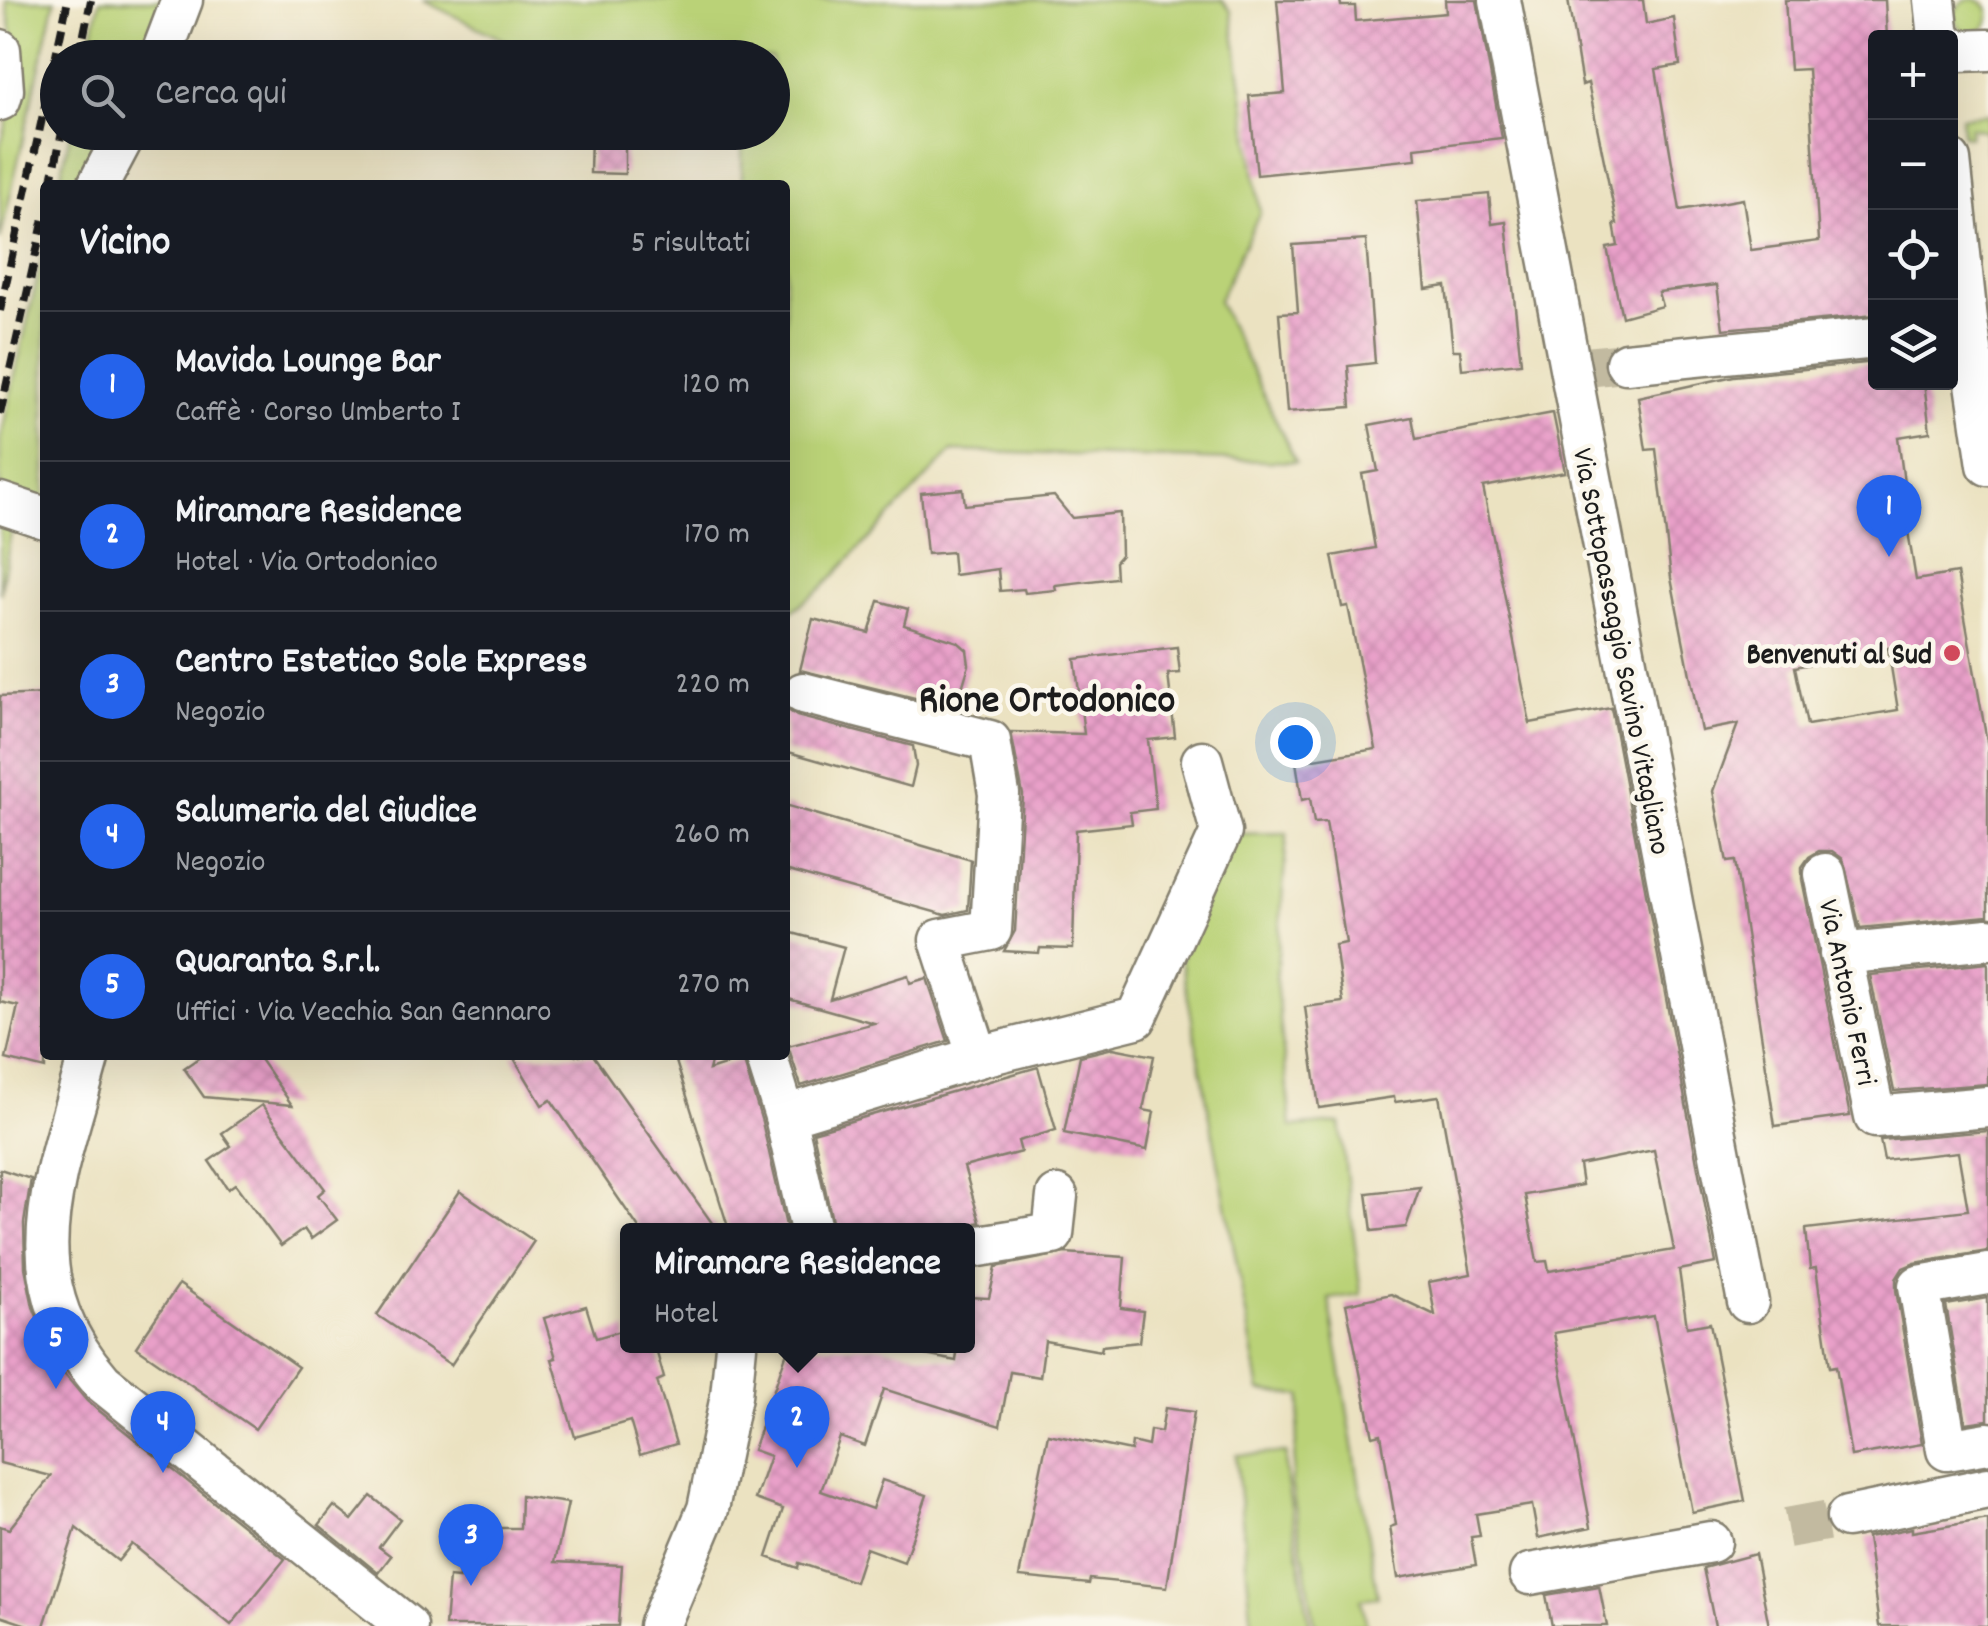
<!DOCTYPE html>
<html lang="it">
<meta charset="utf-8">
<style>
body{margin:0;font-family:Dekko,sans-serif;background:#20242c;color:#f1f3f6}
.controls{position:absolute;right:30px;top:30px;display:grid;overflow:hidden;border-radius:10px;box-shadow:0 10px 40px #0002}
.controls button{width:90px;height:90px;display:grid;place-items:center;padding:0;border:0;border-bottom:2px solid #363941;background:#171b24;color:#f1f3f6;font:50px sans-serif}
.you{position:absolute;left:1295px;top:742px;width:35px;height:35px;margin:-25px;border:8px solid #fff;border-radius:50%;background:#1a73e8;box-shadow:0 0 0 15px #1a73e833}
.badge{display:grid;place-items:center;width:65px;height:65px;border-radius:50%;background:#2563eb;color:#fff;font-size:32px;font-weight:700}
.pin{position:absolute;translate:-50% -82px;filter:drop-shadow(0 2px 5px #0008)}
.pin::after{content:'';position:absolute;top:52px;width:35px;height:30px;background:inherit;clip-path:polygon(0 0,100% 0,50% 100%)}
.popup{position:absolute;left:620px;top:1223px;width:355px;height:130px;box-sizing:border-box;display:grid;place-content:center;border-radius:10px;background:#171b24;filter:drop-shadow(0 2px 8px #0005);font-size:32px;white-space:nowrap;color:#9ea1a6}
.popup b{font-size:38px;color:#f1f3f6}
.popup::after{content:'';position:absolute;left:50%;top:100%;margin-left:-20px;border:20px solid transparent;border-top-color:#171b24}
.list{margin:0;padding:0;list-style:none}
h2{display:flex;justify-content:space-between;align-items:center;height:130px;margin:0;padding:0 40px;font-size:42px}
h2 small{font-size:32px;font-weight:400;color:#9ea1a6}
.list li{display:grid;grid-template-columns:65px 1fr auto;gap:30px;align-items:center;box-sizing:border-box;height:150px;padding:0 40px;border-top:2px solid #363941}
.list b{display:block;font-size:38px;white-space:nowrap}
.list p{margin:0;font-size:32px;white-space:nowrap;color:#9ea1a6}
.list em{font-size:32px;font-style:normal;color:#9ea1a6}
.icon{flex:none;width:55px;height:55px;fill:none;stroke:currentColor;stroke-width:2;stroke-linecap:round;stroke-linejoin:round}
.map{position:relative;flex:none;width:1988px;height:1626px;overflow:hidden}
.search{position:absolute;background:#171b24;box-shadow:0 10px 40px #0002;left:40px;top:40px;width:750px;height:110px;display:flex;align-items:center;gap:25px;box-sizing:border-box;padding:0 35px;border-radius:55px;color:#9ea1a6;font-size:38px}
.panel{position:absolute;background:#171b24;box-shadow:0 10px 40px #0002;left:40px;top:180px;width:750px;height:880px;border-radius:10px}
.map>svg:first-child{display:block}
</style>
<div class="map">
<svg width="1988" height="1626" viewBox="0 0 1988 1626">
<defs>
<pattern id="building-cross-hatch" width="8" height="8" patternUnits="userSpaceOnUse" patternTransform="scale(2.5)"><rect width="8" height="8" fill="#e9a0c9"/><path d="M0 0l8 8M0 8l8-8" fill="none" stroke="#c789ac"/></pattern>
</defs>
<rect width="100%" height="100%" fill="#fbf7ec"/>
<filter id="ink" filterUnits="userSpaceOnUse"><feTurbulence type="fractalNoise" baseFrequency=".01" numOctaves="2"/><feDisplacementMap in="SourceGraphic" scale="20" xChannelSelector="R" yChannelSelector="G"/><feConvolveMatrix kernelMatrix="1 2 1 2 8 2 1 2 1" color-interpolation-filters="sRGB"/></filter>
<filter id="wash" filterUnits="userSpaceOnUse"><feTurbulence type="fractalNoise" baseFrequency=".0048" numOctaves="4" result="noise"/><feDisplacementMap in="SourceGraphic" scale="40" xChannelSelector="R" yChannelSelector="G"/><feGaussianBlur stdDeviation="2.25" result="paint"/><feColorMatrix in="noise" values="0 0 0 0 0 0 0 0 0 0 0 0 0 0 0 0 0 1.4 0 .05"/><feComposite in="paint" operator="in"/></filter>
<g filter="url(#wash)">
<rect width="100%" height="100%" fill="#ebe2c1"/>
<!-- grass -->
<g fill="#bad277" stroke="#6b774a" stroke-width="2.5">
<circle cx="1972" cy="16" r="17"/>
<path d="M6,0H55L0,240V146L20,79Z"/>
<path d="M100,0H164L146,57L87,58Z"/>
<path d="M422,0H1222L1231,11L1260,212L1218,301L1296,462L952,451L822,588L785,616V185H742V133L772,132V58L538,57Z"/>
<path d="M1988,114V163L1985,131L1970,127L1969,137L1962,135L1961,117Z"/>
<path d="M70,133H106L79,185H59Z"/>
<path d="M45,245V505L0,493V440Z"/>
<path d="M0,525L12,528L0,594Z"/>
<path d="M1287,833L1276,981L1291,1127L1340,1123L1361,1294L1329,1299L1378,1597L1361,1599L1367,1626H1315L1291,1482L1302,1396L1260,1391L1181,959L1230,834Z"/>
<path d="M1286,1453L1285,1469L1310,1626H1252L1236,1455Z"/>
</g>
<g id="blocks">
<!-- building -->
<g fill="url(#building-cross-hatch)" fill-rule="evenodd">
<path d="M1277,0H1340L1341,6H1355L1356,21L1446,13L1445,0H1477L1502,138L1415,148L1416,159L1257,175L1249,96L1285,93Z"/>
<path d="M1568,0H1643L1646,24L1674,18L1680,65L1656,69L1680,210L1743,199L1751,250L1819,241L1808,69L1790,70L1785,0H1885L1887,38H1876V315L1723,329L1717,285L1658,292L1662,306L1622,317L1607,248L1618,246L1614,224H1617L1588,83L1582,85Z"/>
<path d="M591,132H625V174L590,173Z"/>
<path d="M1489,194L1492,224L1506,222L1521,363L1462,369L1460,350H1453L1446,286L1426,289L1417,201Z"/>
<path d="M1366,240L1375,363L1348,366L1351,407L1287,412L1279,313L1298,312L1293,245Z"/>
<path d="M1876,362V382H1924L1930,432L1898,437L1908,513H1905L1916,580L1957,573L1988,747V916L1860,928L1843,859L1832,851H1819L1809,857L1802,867V879L1850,1116L1775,1126L1735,861L1727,862L1713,791L1738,724L1701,731L1671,578L1656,449L1646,450L1638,397L1734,376ZM1888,648L1898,710L1807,725L1795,667Z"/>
<path d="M1553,413L1565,472L1483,487L1530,723L1611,708L1716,1263L1679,1270L1687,1327L1710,1323L1745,1501L1692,1512L1654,1316L1554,1333L1591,1527L1538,1538L1532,1505L1476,1514L1480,1536L1471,1537L1476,1565L1398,1578L1390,1527L1396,1525L1381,1434L1373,1436L1346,1304L1391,1294L1435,1315L1429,1282L1471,1274L1439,1096L1395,1102L1394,1097L1319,1108L1305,1007L1343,1002L1335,945L1346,943L1326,822L1314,823L1310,798L1302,800L1296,762L1376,749L1348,606L1342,607L1332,556L1375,548L1362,474L1378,471L1369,425L1412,417L1416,439ZM1654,1150L1674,1250L1549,1271L1547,1261L1537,1262L1525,1195L1582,1185L1579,1165Z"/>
<path d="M963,489L965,505L1054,496L1072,518L1120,513L1121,555L1115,562L1116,578L1055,585L1056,590L1025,593L1024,589L1000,591L998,569L954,575L952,552L927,554L921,493Z"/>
<path d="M879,601L908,609L904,625L958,642L967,650L969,665L956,708L800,670L813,619L869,633Z"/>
<path d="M1177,647L1180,673L1168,674L1175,737L1148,740L1156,809L1130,812L1132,824L1076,830L1073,949L1040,948L1039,953L1004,951L1015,931L1023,795L1011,732L1084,734L1075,659Z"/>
<path d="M45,694V1069L6,1059L18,1006L0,1002V696Z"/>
<path d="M785,708L797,716L913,746L916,766L911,787L785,751Z"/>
<path d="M785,805L971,860L968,910L945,915L785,870Z"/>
<path d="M785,931L844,947L830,999L908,975L910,983L927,978L948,1041L801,1086L788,1046L874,1023L785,998Z"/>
<path d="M1988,963V1084L1894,1091L1870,975Z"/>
<path d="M1113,1048L1154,1056L1143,1110L1154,1112L1147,1150L1064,1133L1080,1056Z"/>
<path d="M203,1055H257L292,1105L204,1097L184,1068Z"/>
<path d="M512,1055H593L717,1230H640L551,1100L542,1105Z"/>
<path d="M674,1055H713L709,1070L743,1059L762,1122L787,1230H729Z"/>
<path d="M1038,1067L1056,1130L1018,1141L1021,1152L964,1167L980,1222L951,1230H834L813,1132Z"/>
<path d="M262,1105L325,1189L318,1195L337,1220L311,1239L304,1229L281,1246L235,1184L228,1189L209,1161L231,1146L222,1133Z"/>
<path d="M1988,1131V1251L1915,1263L1903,1268L1896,1279V1290L1922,1444L1851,1456L1836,1366L1830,1367L1816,1268L1810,1269L1806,1229L1968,1210L1958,1152L1884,1160L1880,1140Z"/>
<path d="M0,1169L31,1179L24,1223L25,1267L33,1307L47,1340L50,1357L87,1401L285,1559L231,1625L132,1544L118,1561L76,1528L44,1626H30L0,1616V1526L9,1529L51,1476L0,1463Z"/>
<path d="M1420,1187L1406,1227L1372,1231L1367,1193Z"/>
<path d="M460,1191L534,1241L451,1365L377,1315Z"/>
<path d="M1065,1253L1125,1257L1121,1308L1143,1311L1139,1342L1102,1346L1101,1351L1045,1341L1040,1377L1010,1372L1000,1426L884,1389L865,1446L840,1437L821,1491L872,1509L882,1480L927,1495L904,1562L866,1548L855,1582L799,1563L798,1568L767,1557L783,1509L755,1499L770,1456L753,1450L789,1346H878L956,1361L958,1346H967V1297L989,1298L996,1267Z"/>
<path d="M179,1284L298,1367L255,1429L136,1347Z"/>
<path d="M1988,1298V1420L1966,1423L1946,1305Z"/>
<path d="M586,1306L596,1338L627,1329V1346H655L664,1378L657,1381L676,1444L640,1455L630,1421L575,1437L552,1359L556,1358L544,1318Z"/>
<path d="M1165,1408L1194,1412L1167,1587L1090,1579L1089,1584L1019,1577L1048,1434L1131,1451L1132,1442L1148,1446L1150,1430L1161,1432Z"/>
<path d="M371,1496L400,1519L379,1547L391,1556L378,1573L319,1525L334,1506L352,1520Z"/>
<path d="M521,1496L568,1503L555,1562L622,1565L618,1626H445L449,1577L459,1578V1554L490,1556L491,1528H520Z"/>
<path d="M1988,1519V1626H1879L1867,1537L1912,1528V1532Z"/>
<path d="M1755,1554L1769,1626H1715L1703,1568Z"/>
<path d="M1599,1586L1607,1626H1552L1546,1595Z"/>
</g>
</g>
</g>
<g filter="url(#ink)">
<use href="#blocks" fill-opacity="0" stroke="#847f6e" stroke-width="2.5"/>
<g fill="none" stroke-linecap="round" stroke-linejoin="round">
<!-- minor-tunnel -->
<g stroke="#c2baa0" stroke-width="40" stroke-dasharray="40 20" stroke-linecap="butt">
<path d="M1575,368L1626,363"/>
<path d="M1787,1528L1847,1517"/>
</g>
<!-- minor casing -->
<g stroke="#847f6e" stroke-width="45">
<g id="minor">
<path d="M1500,0L1748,1302"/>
<path d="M1935,0L1939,38"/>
<path d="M1950,46L1958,51L1988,50"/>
<path d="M0,50L3,90L0,100"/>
<path d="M160,58L182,0"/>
<path d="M1950,160L1968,329L1988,465"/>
<path d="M98,185L126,132"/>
<path d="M1626,363L1876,338"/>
<path d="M0,503L45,518"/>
<path d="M803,693L990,741L999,794L991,930L940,940L978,1057"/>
<path d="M1825,874L1875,1117L1988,1107"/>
<path d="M1840,954L1988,939"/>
<path d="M89,1055C57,1176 8,1274 102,1382L407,1626"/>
<path d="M766,1055L785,1116"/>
<path d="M811,1230L785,1116L978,1057L1136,1018L1221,832L1202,761"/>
<path d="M967,1248L1053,1234L1057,1196"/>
<path d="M1988,1274L1919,1286L1947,1450L1988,1443"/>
<path d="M1847,1517L1988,1488"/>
<path d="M1530,1574L1711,1542"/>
<path d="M659,1626L708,1509L731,1396L736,1346"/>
</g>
</g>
<!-- minor -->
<use href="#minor" stroke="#fff" stroke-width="40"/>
<!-- rail -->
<g stroke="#1c1c1c" stroke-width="8" stroke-dasharray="15 8" stroke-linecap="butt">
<path d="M79,58L91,0"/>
<path d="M51,185L62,132"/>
<path d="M0,311L68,0"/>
<path d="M0,414L45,214"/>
</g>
</g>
</g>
<!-- markers -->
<circle fill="#d1495b" stroke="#fbf7ec" stroke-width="4" cx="1952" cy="653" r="10"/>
<g text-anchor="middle" stroke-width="9" stroke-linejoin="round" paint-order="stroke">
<!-- street labels -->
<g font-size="30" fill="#1c1c1c" stroke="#fbf7ec">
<text transform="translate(1623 651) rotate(79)" y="10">Via Sottopassaggio Savino Vitagliano</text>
<text transform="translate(1849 992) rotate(78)" y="10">Via Antonio Ferri</text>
</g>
<!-- poi labels -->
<g font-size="30" font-weight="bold" fill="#1c1c1c" stroke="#fbf7ec" text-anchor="end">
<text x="1932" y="663">Benvenuti al Sud</text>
</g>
<!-- district labels -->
<g font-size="40" font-weight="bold" fill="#1c1c1c" stroke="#fbf7ec">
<text x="1047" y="711">Rione Ortodonico</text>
</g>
</g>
</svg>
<div class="controls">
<button>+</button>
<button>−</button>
<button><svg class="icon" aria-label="locate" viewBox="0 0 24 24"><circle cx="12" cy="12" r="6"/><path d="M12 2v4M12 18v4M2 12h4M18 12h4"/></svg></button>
<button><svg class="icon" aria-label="layers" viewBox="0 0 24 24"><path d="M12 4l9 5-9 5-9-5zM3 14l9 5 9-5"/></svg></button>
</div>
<div class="you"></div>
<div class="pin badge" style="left:1889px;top:557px">1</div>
<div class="pin badge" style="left:797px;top:1468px">2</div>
<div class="popup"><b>Miramare Residence</b>Hotel</div>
<div class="pin badge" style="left:471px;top:1586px">3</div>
<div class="pin badge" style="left:163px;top:1473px">4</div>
<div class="pin badge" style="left:56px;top:1389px">5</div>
<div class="search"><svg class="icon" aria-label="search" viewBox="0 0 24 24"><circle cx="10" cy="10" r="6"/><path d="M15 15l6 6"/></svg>Cerca qui</div>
<section class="panel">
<h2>Vicino<small>5 risultati</small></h2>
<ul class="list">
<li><span class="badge">1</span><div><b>Mavida Lounge Bar</b><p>Caffè · Corso Umberto I</p></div><em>120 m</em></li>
<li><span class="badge">2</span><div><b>Miramare Residence</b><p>Hotel · Via Ortodonico</p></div><em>170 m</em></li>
<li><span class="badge">3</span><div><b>Centro Estetico Sole Express</b><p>Negozio</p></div><em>220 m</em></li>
<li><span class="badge">4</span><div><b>Salumeria del Giudice</b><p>Negozio</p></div><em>260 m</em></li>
<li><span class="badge">5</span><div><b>Quaranta S.r.l.</b><p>Uffici · Via Vecchia San Gennaro</p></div><em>270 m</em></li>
</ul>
</section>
</div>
